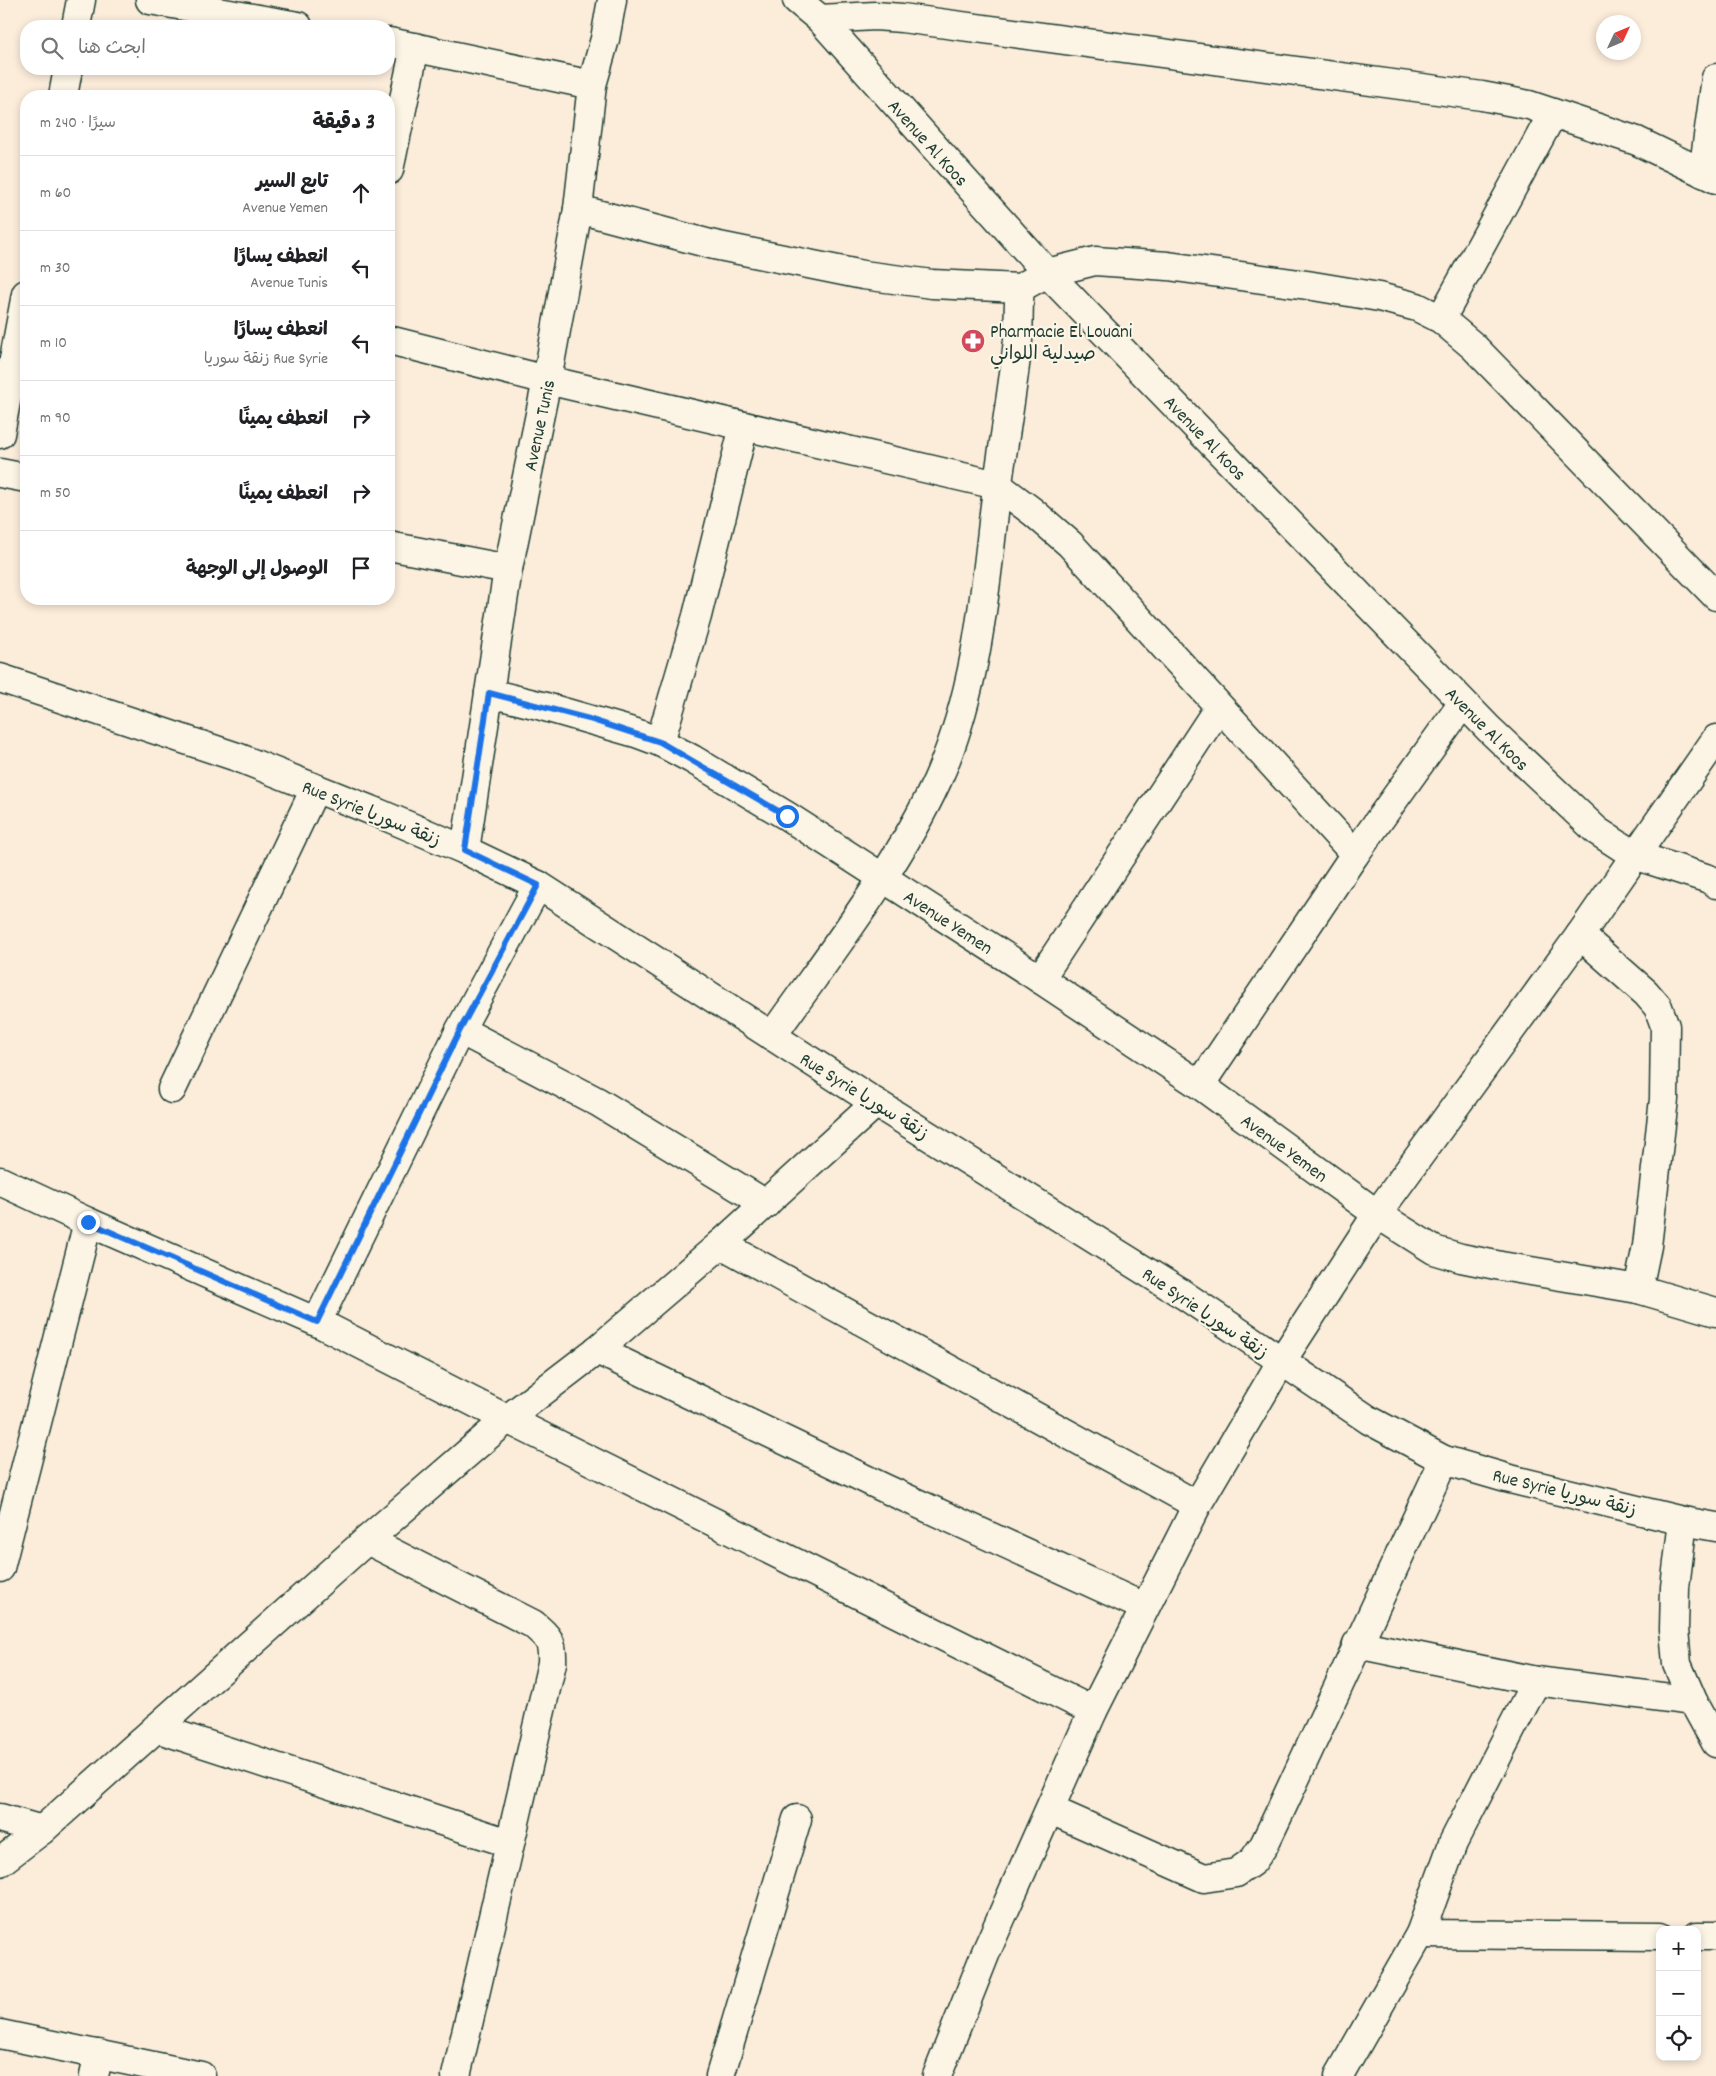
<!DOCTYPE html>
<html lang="ar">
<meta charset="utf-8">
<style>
body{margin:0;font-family:Dekko,"Playpen Sans Arabic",sans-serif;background:#f6f6f6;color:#202124;direction:rtl}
.controls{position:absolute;right:15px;bottom:15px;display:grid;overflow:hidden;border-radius:10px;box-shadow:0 2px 8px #0003}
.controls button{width:45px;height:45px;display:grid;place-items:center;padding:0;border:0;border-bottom:1px solid #e0e0e0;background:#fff;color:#202124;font:25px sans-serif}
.compass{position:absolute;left:1596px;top:15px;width:45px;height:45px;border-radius:50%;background:#fff;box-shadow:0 2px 8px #0003;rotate:46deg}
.stop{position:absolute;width:15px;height:15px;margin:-11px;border:4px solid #1a73e8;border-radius:50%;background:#fff}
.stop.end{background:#1a73e8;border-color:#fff;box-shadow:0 1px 5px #0008}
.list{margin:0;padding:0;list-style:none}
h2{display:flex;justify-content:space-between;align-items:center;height:65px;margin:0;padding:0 20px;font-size:21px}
h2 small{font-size:16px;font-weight:400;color:#757577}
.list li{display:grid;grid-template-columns:32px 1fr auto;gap:15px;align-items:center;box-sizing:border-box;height:75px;padding:0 20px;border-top:1px solid #e0e0e0}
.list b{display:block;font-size:19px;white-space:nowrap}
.list p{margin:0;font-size:16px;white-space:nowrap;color:#757577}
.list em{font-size:16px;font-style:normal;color:#757577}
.icon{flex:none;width:28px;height:28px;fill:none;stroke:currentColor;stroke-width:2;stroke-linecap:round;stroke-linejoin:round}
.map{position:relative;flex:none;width:1716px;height:2076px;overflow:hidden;direction:ltr}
.search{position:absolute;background:#fff;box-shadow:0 2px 8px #0003;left:20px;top:20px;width:375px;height:55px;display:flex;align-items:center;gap:12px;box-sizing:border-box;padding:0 18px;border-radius:20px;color:#757577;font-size:19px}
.panel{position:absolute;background:#fff;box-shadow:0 2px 8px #0003;left:20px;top:90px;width:375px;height:515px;border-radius:20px;direction:rtl}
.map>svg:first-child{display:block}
</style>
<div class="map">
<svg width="1716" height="2076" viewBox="0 0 1716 2076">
<rect width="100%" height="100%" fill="#fcecda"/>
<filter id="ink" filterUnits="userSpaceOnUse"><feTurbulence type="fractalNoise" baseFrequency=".02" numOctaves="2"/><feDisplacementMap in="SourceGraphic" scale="10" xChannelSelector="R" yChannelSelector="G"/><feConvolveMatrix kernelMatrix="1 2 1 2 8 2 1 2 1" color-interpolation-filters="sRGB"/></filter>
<g filter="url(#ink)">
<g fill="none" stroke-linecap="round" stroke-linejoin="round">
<!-- street casing -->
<g stroke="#1f3d34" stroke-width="31">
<g id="street">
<path d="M150,0L298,26"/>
<path d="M797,0L820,19L1047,273L1489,729L1597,831L1634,855L1709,879L1716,884"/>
<path d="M820,19L875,16L902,18L1482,96L1529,105L1637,141L1716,179"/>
<path d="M76,26L81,0"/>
<path d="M389,42L592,85"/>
<path d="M63,96L68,69"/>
<path d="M389,170L415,47"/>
<path d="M1703,173L1716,78"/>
<path d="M578,209L714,245L863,275L932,284L1020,288L1047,273L1095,261L1168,266L1307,285L1379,297L1417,307L1441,319L1473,346L1716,596"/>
<path d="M1441,319L1553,113"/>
<path d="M389,340L547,380L997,485L1033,512L1070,544L1355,854L1200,1085"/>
<path d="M0,434L26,294"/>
<path d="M0,473L26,478"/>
<path d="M389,546L508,569"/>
<path d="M0,678L237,757L378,813L465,850L538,885L876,1103L1184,1295L1369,1420L1444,1460L1506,1478L1683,1521L1716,1527"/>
<path d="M489,693L542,706L636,733L660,742L692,759L787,816L1040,979L1200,1085L1377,1214L1434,1250L1461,1258L1501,1266L1638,1289L1647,1246L1664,1099L1665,1026L1658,1007L1646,993L1580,935"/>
<path d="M660,742L697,616L744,426"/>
<path d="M465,850L508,569L547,380L578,209L592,85L605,39L612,0"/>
<path d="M1355,854L1463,703"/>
<path d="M1040,979L1219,707"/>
<path d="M460,1030L598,1102L766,1204"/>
<path d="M772,1036C828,956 896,870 937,781C975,696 984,604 994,513C1001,455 1012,398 1018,340C1019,323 1018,305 1020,288"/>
<path d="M172,1089L315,789"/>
<path d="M0,1181L88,1222L317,1322L507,1419L1093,1711"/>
<path d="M721,1244L1197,1505"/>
<path d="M1638,1289L1716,1312"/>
<path d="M317,1322L460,1030L538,885"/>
<path d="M597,1350L884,1488L1144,1607"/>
<path d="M1683,1521L1675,1587L1674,1629L1677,1664L1693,1701L1716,1743"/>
<path d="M367,1540L533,1624C549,1638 553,1641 552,1663L456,2076"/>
<path d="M0,1568L88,1222"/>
<path d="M1357,1644L1536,1681L1693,1701"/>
<path d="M1536,1681L1453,1843L1420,1934L1660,1936"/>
<path d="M156,1728L509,1843"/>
<path d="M1051,1810L1204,1878L1236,1873L1253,1861L1264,1845L1277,1818L1444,1460"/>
<path d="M0,1818L42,1830"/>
<path d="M0,1862L42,1830L367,1540L507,1419L597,1350L721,1244L876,1103"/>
<path d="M1697,1936H1716"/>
<path d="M0,2034L201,2076"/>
<path d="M94,2076L99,2054"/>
<path d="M720,2076L797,1819"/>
<path d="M937,2076L986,1952L1093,1711L1197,1505L1281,1362L1377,1214L1580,935L1716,739"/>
<path d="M1339,2076L1420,1934"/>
</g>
</g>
<!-- street -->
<use href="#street" stroke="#fcf5e5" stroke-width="28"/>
</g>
</g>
<g fill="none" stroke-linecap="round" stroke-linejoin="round" filter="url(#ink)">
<!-- route -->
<path stroke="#1a73e8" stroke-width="6" d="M88,1222L317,1322L460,1030L538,885L465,850L489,693L589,719L660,742L787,816"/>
</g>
<!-- icons -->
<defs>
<g id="pharmacy-disc" transform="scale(1.25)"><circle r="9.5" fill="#d1495b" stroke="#fcf5e5"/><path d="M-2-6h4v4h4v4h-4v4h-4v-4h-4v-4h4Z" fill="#fff"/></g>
</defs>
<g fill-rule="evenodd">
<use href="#pharmacy-disc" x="973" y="341"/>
</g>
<g text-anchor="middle" stroke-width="4.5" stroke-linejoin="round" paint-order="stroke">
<!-- street labels -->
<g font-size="19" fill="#1f3d34" stroke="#fcf5e5">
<text transform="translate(929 142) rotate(48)" y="7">Avenue Al Koos</text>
<text transform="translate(538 425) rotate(-78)" y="7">Avenue Tunis</text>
<text transform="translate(1206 437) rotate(46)" y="7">Avenue Al Koos</text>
<text transform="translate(1488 728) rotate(45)" y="7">Avenue Al Koos</text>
<text transform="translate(372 812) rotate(22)" y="7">Rue Syrie زنقة سوريا</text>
<text transform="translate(949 921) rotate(33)" y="7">Avenue Yemen</text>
<text transform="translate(865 1095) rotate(32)" y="7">Rue Syrie زنقة سوريا</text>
<text transform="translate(1285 1147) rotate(36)" y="7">Avenue Yemen</text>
<text transform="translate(1206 1312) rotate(34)" y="7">Rue Syrie زنقة سوريا</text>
<text transform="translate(1565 1491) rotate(14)" y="7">Rue Syrie زنقة سوريا</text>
</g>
<!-- poi labels -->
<g font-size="19" fill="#1f3d34" stroke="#fcf5e5" text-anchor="start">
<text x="990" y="337">Pharmacie El Louani<tspan x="990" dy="22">صيدلية اللواني</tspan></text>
</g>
</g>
</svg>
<div class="controls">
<button>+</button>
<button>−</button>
<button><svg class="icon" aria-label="locate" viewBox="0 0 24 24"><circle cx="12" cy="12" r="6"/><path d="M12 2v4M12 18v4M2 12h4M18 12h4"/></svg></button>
</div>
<svg class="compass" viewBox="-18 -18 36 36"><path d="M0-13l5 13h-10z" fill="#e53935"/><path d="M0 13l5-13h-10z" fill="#757577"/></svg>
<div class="stop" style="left:787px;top:816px"></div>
<div class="stop end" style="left:88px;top:1222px"></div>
<div class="search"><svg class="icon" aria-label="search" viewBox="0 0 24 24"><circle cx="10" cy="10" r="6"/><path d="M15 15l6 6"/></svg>ابحث هنا</div>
<section class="panel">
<h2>3 دقيقة<small>سيرًا · 240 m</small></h2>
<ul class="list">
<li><svg class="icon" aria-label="ahead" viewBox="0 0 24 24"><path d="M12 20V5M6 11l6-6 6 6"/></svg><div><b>تابع السير</b><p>Avenue Yemen</p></div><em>60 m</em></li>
<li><svg class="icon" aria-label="left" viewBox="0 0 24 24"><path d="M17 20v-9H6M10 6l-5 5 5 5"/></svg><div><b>انعطف يسارًا</b><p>Avenue Tunis</p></div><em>30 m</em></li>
<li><svg class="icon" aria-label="left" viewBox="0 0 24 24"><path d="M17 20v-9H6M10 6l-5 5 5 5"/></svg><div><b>انعطف يسارًا</b><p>Rue Syrie زنقة سوريا</p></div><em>10 m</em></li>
<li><svg class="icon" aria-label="right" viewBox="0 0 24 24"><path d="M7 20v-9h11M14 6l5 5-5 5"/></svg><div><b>انعطف يمينًا</b></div><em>90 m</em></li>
<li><svg class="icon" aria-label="right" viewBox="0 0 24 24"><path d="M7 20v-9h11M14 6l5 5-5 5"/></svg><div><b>انعطف يمينًا</b></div><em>50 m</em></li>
<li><svg class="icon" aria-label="arrive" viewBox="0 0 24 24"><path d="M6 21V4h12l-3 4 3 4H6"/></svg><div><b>الوصول إلى الوجهة</b></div></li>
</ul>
</section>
</div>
